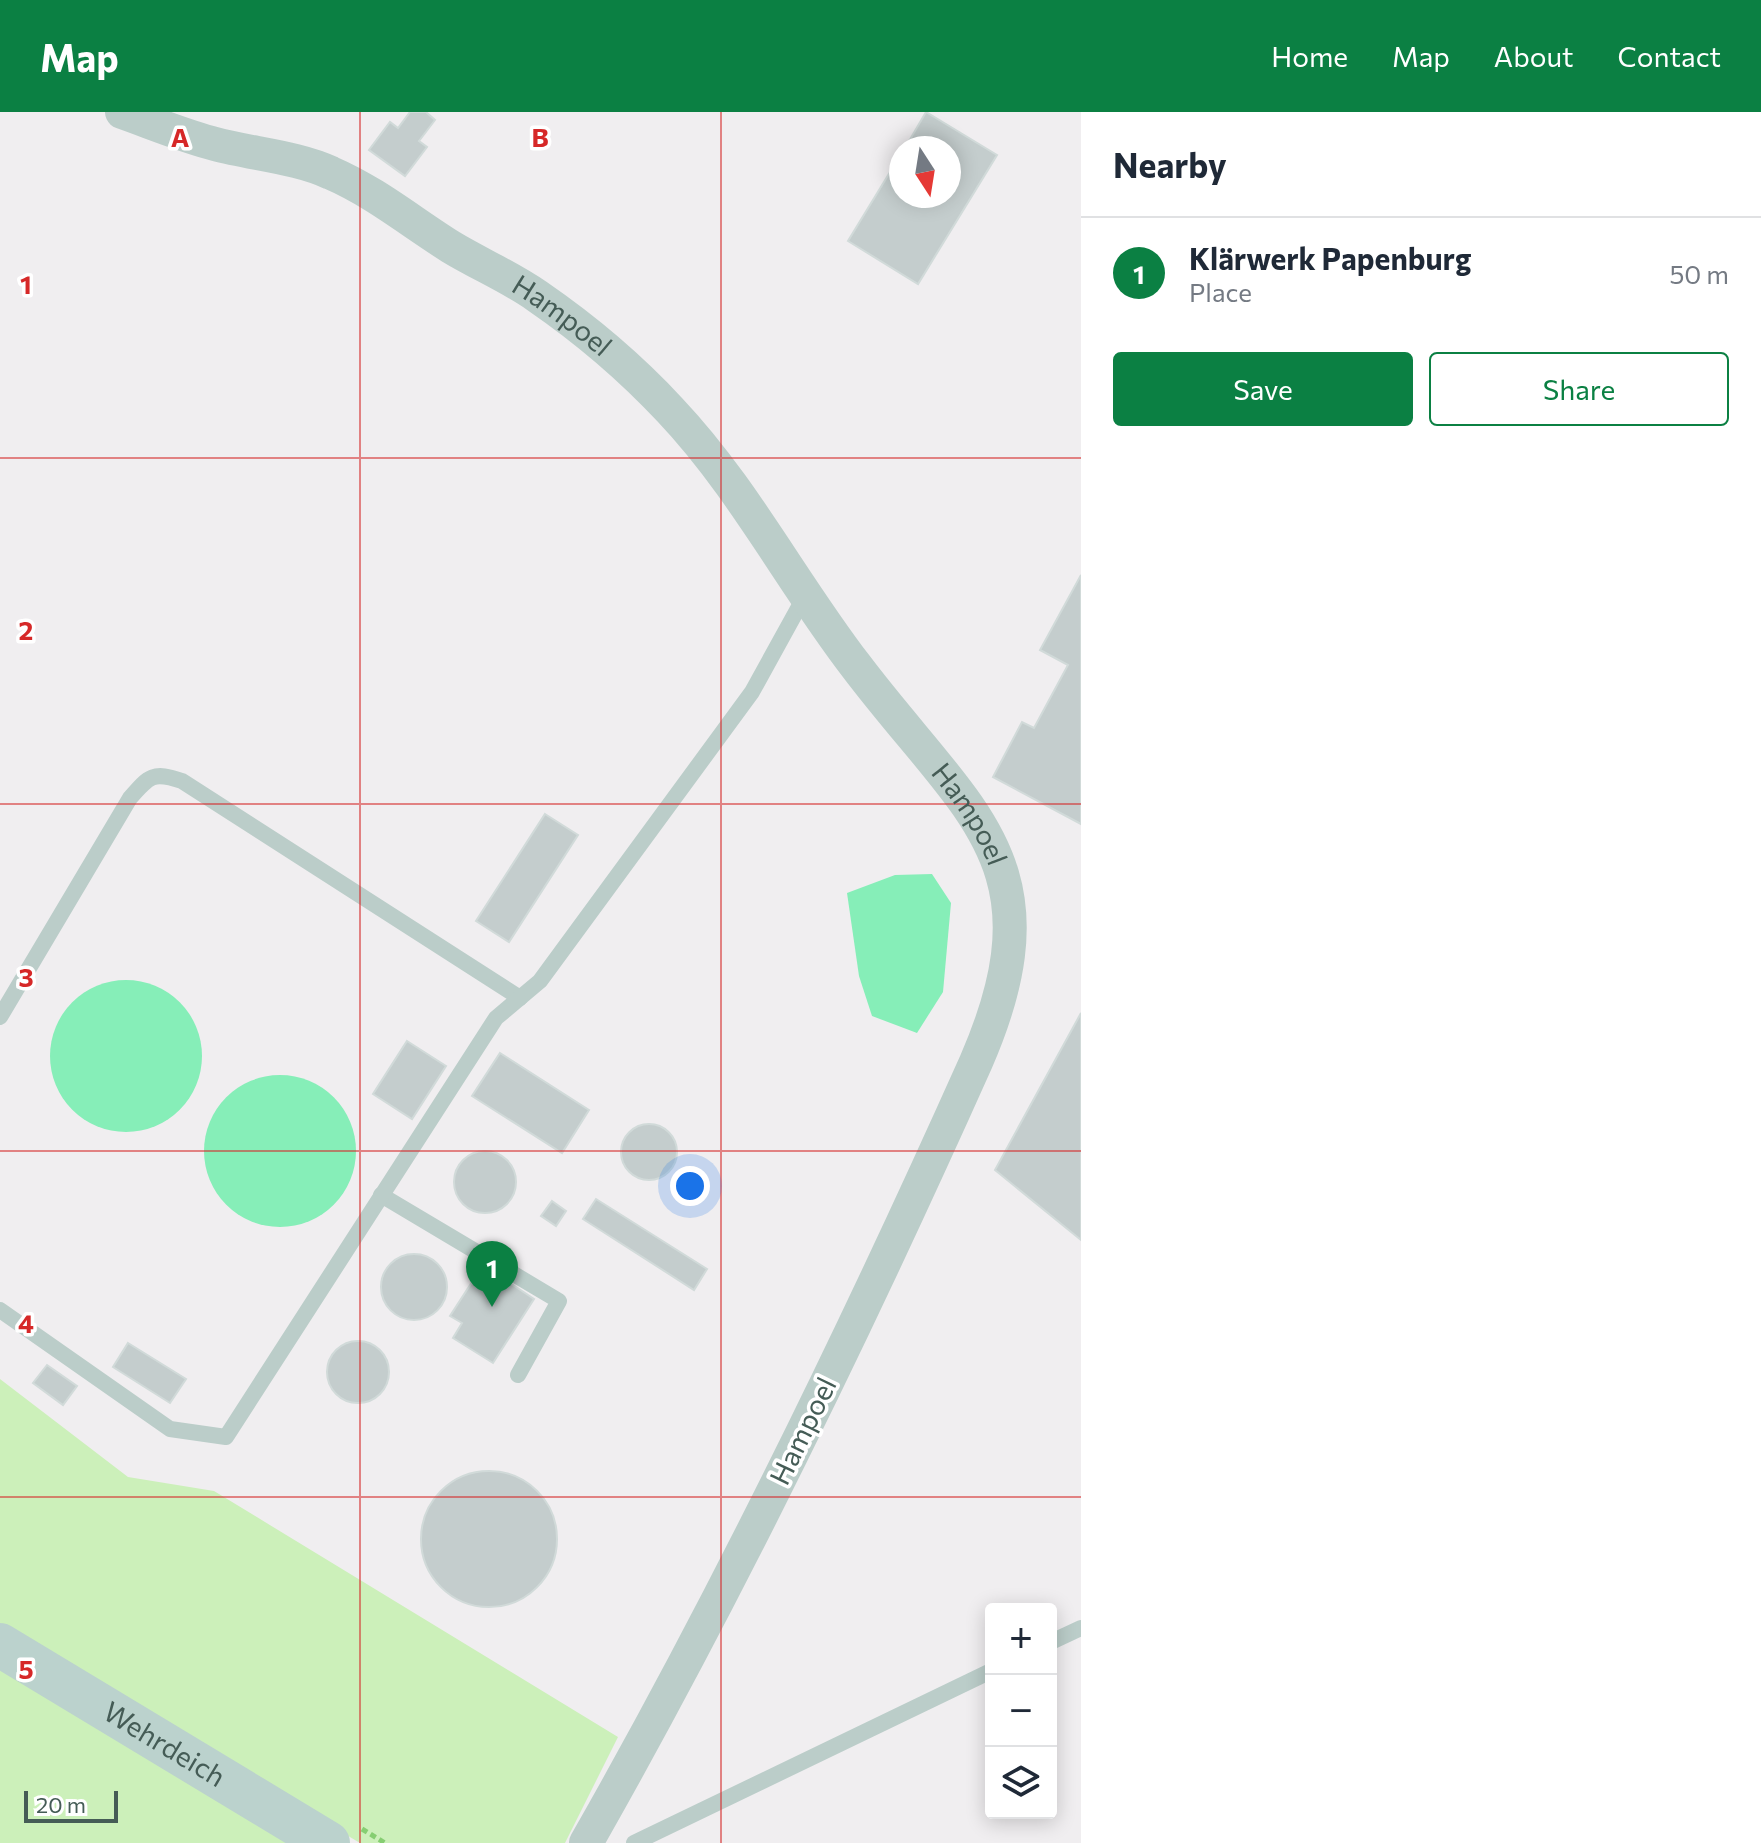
<!DOCTYPE html>
<meta charset="utf-8">
<style>
body{margin:0;font-family:Commissioner,sans-serif;background:#f2f2f3;color:#1f2937}
.controls{position:absolute;right:24px;bottom:24px;display:grid;overflow:hidden;border-radius:8px;box-shadow:0 4px 20px #0003}
.controls button{width:72px;height:72px;display:grid;place-items:center;padding:0;border:0;border-bottom:2px solid #e0e1e3;background:#fff;color:#1f2937;font:40px sans-serif}
.compass{position:absolute;left:889px;top:24px;width:72px;height:72px;border-radius:50%;background:#fff;box-shadow:0 4px 20px #0003;rotate:168deg}
.scale{position:absolute;left:24px;bottom:20px;width:94px;box-sizing:border-box;padding-left:8px;border:4px solid #455c56;border-top:0;font-size:22px;line-height:28px;white-space:nowrap;color:#455c56;-webkit-text-stroke:6px #fff;paint-order:stroke}
.you{position:absolute;left:690px;top:1074px;width:28px;height:28px;margin:-20px;border:6px solid #fff;border-radius:50%;background:#1a73e8;box-shadow:0 0 0 12px #1a73e833}
.badge{display:grid;place-items:center;width:52px;height:52px;border-radius:50%;background:#0b8043;color:#fff;font-size:26px;font-weight:700}
.pin{position:absolute;translate:-50% -66px;filter:drop-shadow(0 2px 4px #0008)}
.pin::after{content:'';position:absolute;top:42px;width:28px;height:24px;background:inherit;clip-path:polygon(0 0,100% 0,50% 100%)}
.list{margin:0;padding:0;list-style:none}
h2{display:flex;justify-content:space-between;align-items:center;height:104px;margin:0;padding:0 32px;font-size:34px}
h2 small{font-size:26px;font-weight:400;color:#747a83}
.list li{display:grid;grid-template-columns:52px 1fr auto;gap:24px;align-items:center;box-sizing:border-box;height:112px;padding:0 32px;border-top:2px solid #e0e1e3}
.list b{display:block;font-size:30px;white-space:nowrap}
.list p{margin:0;font-size:26px;white-space:nowrap;color:#747a83}
.list em{font-size:26px;font-style:normal;color:#747a83}
.actions{display:flex;gap:16px;padding:24px 32px}
.actions a{flex:1;padding:18px 0;border:2px solid #0b8043;border-radius:8px;text-align:center;font-size:28px;color:#0b8043}
.actions .main{background:#0b8043;color:#fff}
.icon{flex:none;width:44px;height:44px;fill:none;stroke:currentColor;stroke-width:2;stroke-linecap:round;stroke-linejoin:round}
.map{position:relative;flex:none;width:1081px;height:1731px;overflow:hidden}
header{display:flex;align-items:center;gap:48px;box-sizing:border-box;height:112px;padding:0 40px;background:#0b8043;color:#fff}
header strong{font-size:38px}
nav{display:flex;gap:44px;margin-inline-start:auto;font-size:28px}
main{display:flex}
aside{flex:1;background:#fff}
.map>svg:first-child{display:block}
</style>
<header>
<strong>Map</strong>
<nav><a>Home</a><a>Map</a><a>About</a><a>Contact</a></nav>
</header>
<main>
<div class="map">
<svg width="1081" height="1731" viewBox="0 0 1081 1731">
<rect width="100%" height="100%" fill="#f0eef0"/>
<!-- green -->
<g fill="#ccf0ba">
<path d="M0,1267L128,1365L214,1379L618,1625L565,1731H360L0,1516Z"/>
<path d="M0,1551L298,1731H0Z"/>
</g>
<!-- water -->
<g fill="#86eeb8">
<path d="M932,762L951,791L943,880L917,921L872,904L859,864L847,781L895,763Z"/>
<circle cx="126" cy="944" r="76"/>
<circle cx="280" cy="1039" r="76"/>
</g>
<!-- building -->
<g fill="#c4cdcd" stroke="#d1dad9" stroke-width="2">
<path d="M410,0H426L435,8L419,29L427,35L405,64L369,38L390,10L398,16Z"/>
<path d="M926,0L997,43L918,172L848,129L901,42V84H949V36H905Z"/>
<path d="M1081,463V712L993,665L1022,610L1034,616L1068,553L1040,538Z"/>
<path d="M545,702L578,723L509,830L476,809Z"/>
<path d="M1081,901V1128L995,1058Z"/>
<path d="M407,929L446,954L412,1007L373,982Z"/>
<path d="M500,941L589,998L562,1041L472,984Z"/>
<circle cx="649" cy="1040" r="28"/>
<circle cx="485" cy="1070" r="31"/>
<path d="M596,1087L707,1157L694,1178L583,1107Z"/>
<path d="M552,1089L566,1099L556,1114L541,1104Z"/>
<circle cx="414" cy="1175" r="33"/>
<path d="M483,1153L534,1187L493,1251L453,1226L462,1211L450,1204Z"/>
<circle cx="358" cy="1260" r="31"/>
<path d="M128,1231L186,1267L170,1291L113,1255Z"/>
<path d="M47,1253L77,1274L63,1293L33,1271Z"/>
<circle cx="489" cy="1427" r="68"/>
</g>
<g fill="none" stroke-linecap="round" stroke-linejoin="round">
<!-- path -->
<path stroke="#86ce72" stroke-width="5" stroke-dasharray="6 4" stroke-linecap="butt" d="M362,1717L385,1731"/>
<!-- lane -->
<g stroke="#bbcdc9" stroke-width="16">
<path d="M0,905L130,686C149,664 153,659 182,669L520,886"/>
<path d="M381,1083L559,1189L518,1263"/>
<path d="M0,1198L170,1317L226,1325L496,906L540,869L752,580L806,482"/>
<path d="M1051,1530L1081,1516"/>
<path d="M634,1731L991,1559"/>
</g>
<!-- street -->
<path stroke="#bbcdc9" stroke-width="34" id="s1" d="M122,0C153,11 184,24 215,32C252,42 297,45 331,61C375,80 411,110 451,135C479,152 510,165 537,184C585,217 630,255 670,298C743,375 792,471 856,554C967,701 1063,750 976,950C857,1216 730,1478 586,1731"/>
<!-- secondary -->
<path stroke="#bbd2cd" stroke-width="44" id="s2" d="M0,1533L328,1731"/>
</g>
<!-- grid -->
<path fill="none" stroke="#d62828" stroke-width="2" stroke-opacity="0.55" d="M360,0V1731M721,0V1731M0,346H1081M0,692H1081M0,1039H1081M0,1385H1081"/>
<g text-anchor="middle" stroke-width="7" stroke-linejoin="round" paint-order="stroke">
<!-- street labels -->
<g font-size="28" fill="#455c56" stroke="#fff">
<text dy="10" stroke="none"><textPath href="#s1" startOffset="490">Hampoel</textPath></text>
<text dy="10" stroke="none"><textPath href="#s1" startOffset="1138">Hampoel</textPath></text>
<text transform="translate(803 1319) rotate(-64)" y="10">Hampoel</text>
<text dy="10" stroke="none"><textPath href="#s2" startOffset="192">Wehrdeich</textPath></text>
</g>
</g>
<g font-size="26" text-anchor="middle" font-weight="bold" fill="#d62828" stroke="#fff" stroke-width="7" stroke-linejoin="round" paint-order="stroke">
<text x="180" y="35">A</text>
<text x="540" y="35">B</text>
<text x="26" y="182">1</text>
<text x="26" y="528">2</text>
<text x="26" y="875">3</text>
<text x="26" y="1221">4</text>
<text x="26" y="1567">5</text>
</g>
</svg>
<div class="controls">
<button>+</button>
<button>−</button>
<button><svg class="icon" aria-label="layers" viewBox="0 0 24 24"><path d="M12 4l9 5-9 5-9-5zM3 14l9 5 9-5"/></svg></button>
</div>
<svg class="compass" viewBox="-18 -18 36 36"><path d="M0-13l5 13h-10z" fill="#e53935"/><path d="M0 13l5-13h-10z" fill="#747a83"/></svg>
<div class="scale">20 m</div>
<div class="you"></div>
<div class="pin badge" style="left:492px;top:1195px">1</div>
</div>
<aside>
<h2>Nearby<small></small></h2>
<ul class="list">
<li><span class="badge">1</span><div><b>Klärwerk Papenburg</b><p>Place</p></div><em>50 m</em></li>
</ul>
<div class="actions"><a class="main">Save</a><a>Share</a></div>
</aside>
</main>
